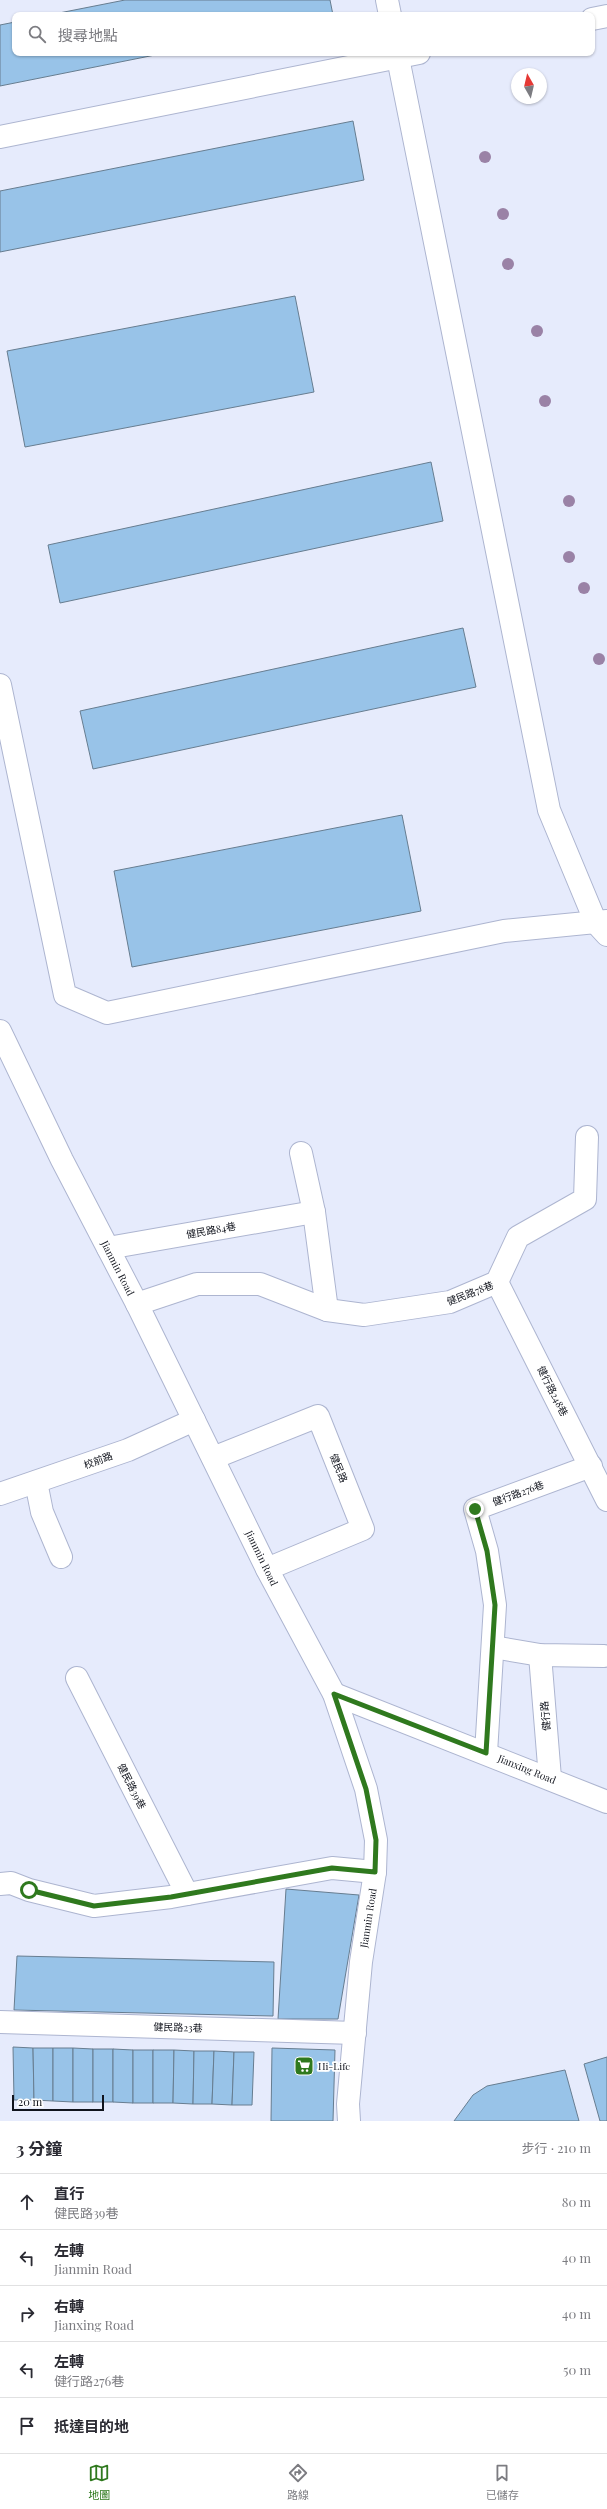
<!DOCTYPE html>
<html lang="zh-TW">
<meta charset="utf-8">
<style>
body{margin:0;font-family:"Playfair Display","Noto Sans TC",serif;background:#f2f2f3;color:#2b2b33}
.compass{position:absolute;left:511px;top:68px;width:36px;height:36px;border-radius:50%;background:#fff;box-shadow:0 1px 3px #0004;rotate:352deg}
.scale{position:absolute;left:12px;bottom:10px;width:92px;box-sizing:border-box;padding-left:4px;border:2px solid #11141d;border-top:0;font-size:11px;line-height:14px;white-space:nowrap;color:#11141d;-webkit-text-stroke:3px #fff;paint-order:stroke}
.stop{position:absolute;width:12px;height:12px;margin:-9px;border:3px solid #2f791e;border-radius:50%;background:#fff}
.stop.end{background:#2f791e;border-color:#fff;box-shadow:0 1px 4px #0008}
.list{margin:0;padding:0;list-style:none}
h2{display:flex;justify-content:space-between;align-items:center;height:52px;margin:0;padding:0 16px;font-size:17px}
h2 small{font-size:13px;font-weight:400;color:#7c7c81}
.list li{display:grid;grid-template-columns:26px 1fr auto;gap:12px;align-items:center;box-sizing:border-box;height:56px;padding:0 16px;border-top:1px solid #e1e1e2}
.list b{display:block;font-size:15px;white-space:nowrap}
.list p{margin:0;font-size:13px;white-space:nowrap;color:#7c7c81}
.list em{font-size:13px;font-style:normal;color:#7c7c81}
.icon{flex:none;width:22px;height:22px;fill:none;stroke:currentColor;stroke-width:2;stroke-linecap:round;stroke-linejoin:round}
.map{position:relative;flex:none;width:607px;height:2121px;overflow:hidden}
.search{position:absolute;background:#fff;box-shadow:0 1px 3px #0004;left:12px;right:12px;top:12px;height:44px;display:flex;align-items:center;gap:10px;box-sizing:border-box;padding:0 14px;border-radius:8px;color:#7c7c81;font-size:15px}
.sheet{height:332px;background:#fff}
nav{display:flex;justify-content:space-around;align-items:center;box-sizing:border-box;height:56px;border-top:1px solid #e1e1e2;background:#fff;font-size:11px;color:#7c7c81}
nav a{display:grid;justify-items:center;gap:2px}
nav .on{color:#2f791e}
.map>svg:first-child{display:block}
</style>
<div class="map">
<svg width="607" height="2121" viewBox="0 0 607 2121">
<rect width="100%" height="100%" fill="#e6ebfc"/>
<!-- building -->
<g fill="#98c3e8" stroke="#677d90">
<path d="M125,0H330L333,15H49Z"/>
<path d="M15,22V53H165L0,86V25Z"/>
<path d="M353,121L364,180L0,252V191Z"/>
<path d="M295,296L314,392L25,447L7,351Z"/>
<path d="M431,462L443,521L60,603L48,545Z"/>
<path d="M463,628L476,687L93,769L80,711Z"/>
<path d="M402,815L421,911L132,967L114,871Z"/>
<path d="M286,1889L359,1895L338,2019H278Z"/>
<path d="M17,1956L274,1962L273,2016L14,2010Z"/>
<path d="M13,2047L33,2048L34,2100H14Z"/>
<path d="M33,2048H53V2101L34,2100Z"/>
<path d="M53,2048H73V2102L53,2101Z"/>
<path d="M73,2048L93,2049V2102H73Z"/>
<path d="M272,2048L335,2050L333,2121H271Z"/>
<rect x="93" y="2049" width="20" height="53"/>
<path d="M113,2049L133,2050V2103L113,2102Z"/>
<rect x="133" y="2050" width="20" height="53"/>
<path d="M153,2050H174L173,2103H153Z"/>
<path d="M174,2050L194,2051L193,2104L173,2103Z"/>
<path d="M194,2051H214L212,2104H193Z"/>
<path d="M214,2051L234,2052L232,2105L212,2104Z"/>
<path d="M234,2052H254L252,2105H232Z"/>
<path d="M607,2057V2121H600L584,2064Z"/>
<path d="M565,2070L579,2121H454L473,2095L487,2086Z"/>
</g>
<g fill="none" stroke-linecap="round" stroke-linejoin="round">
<!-- minor casing -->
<g stroke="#adb5d0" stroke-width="24">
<g id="minor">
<path d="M387,0L390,15"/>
<path d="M592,19L607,16"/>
<path d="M397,53L549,810L596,923L607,935"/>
<path d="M0,137L419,53"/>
<path d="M0,685L65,995L107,1013L504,931L607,921"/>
<path d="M0,1031L62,1160L137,1304L267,1569L334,1694L366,1789L376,1840L375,1872L361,1962L348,2104L349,2121"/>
<path d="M301,1153L314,1212L327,1310"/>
<path d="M108,1248L314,1212"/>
<path d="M497,1282L607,1500"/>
<path d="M137,1304L197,1284H260L327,1310L364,1315L450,1302L497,1282L518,1237L585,1199L587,1137"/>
<path d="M213,1458L318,1416L363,1529L267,1569"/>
<path d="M36,1482L42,1512L61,1557"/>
<path d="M0,1494L128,1450L194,1420"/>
<path d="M493,1647L540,1655L604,1656"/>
<path d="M540,1655L550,1778"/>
<path d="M77,1678L187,1894"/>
<path d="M334,1694L607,1802"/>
<path d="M486,1753L495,1605L487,1551L475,1509L591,1466"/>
<path d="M0,1884L11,1883L29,1890L94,1906L171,1897L332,1868L375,1872"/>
<path d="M0,2022L355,2033"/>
</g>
</g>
<!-- minor -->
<use href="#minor" stroke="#fff" stroke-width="22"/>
</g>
<!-- trees -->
<g fill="#9a82a6">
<circle cx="485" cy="157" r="6"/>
<circle cx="503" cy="214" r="6"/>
<circle cx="508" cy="264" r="6"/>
<circle cx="537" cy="331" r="6"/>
<circle cx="545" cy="401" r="6"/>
<circle cx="569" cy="501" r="6"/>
<circle cx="569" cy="557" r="6"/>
<circle cx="584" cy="588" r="6"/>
<circle cx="599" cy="659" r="6"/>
</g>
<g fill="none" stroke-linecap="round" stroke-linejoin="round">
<!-- route -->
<path stroke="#2f791e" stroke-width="5" d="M29,1890L94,1906L171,1897L332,1868L375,1872L376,1840L366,1789L334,1694L486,1753L495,1605L487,1551L475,1509"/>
</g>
<!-- icons -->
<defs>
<g id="supermarket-square" transform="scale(1)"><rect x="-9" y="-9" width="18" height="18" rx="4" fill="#2f791e" stroke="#fff"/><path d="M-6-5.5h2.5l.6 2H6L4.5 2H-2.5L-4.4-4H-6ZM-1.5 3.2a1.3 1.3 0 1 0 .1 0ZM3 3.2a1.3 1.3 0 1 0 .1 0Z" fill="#fff"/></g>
</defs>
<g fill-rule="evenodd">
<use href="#supermarket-square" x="304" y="2066"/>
</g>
<g text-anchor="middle" stroke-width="3.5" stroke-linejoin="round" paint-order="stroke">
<!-- street labels -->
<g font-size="10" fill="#11141d" stroke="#fff">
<text transform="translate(211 1230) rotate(-10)" y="4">健民路84巷</text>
<text transform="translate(118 1268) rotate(63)" y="4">Jianmin Road</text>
<text transform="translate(470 1293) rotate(-21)" y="4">健民路78巷</text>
<text transform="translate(553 1391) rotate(63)" y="4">健行路248巷</text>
<text transform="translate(98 1460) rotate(-20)" y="4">校前路</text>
<text transform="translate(339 1468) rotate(68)" y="4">健民路</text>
<text transform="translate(518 1493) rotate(-20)" y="4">健行路276巷</text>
<text transform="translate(262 1558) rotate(64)" y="4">Jianmin Road</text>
<text transform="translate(545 1716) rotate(-95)" y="4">健行路</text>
<text transform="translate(527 1769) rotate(22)" y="4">Jianxing Road</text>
<text transform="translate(132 1786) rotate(63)" y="4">健民路39巷</text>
<text transform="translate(368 1918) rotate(-81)" y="4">Jianmin Road</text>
<text transform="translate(178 2027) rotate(2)" y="4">健民路23巷</text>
</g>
<!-- poi labels -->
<g font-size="10" fill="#11141d" stroke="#fff" text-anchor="start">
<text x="318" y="2070">Hi-Life</text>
</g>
</g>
</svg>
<svg class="compass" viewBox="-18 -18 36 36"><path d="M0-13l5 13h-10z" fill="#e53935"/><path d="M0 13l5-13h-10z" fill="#7c7c81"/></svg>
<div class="scale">20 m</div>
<div class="stop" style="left:29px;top:1890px"></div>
<div class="stop end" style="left:475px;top:1509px"></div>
<div class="search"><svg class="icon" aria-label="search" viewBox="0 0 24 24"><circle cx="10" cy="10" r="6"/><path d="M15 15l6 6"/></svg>搜尋地點</div>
</div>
<section class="sheet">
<h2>3 分鐘<small>步行 · 210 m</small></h2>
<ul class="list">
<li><svg class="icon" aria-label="ahead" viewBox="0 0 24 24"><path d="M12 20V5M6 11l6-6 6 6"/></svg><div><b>直行</b><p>健民路39巷</p></div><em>80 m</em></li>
<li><svg class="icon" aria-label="left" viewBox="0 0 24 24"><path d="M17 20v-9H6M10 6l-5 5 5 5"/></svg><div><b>左轉</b><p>Jianmin Road</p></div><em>40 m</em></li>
<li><svg class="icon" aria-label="right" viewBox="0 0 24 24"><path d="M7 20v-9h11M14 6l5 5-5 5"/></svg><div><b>右轉</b><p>Jianxing Road</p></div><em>40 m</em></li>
<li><svg class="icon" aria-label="left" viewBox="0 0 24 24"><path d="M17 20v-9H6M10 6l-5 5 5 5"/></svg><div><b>左轉</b><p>健行路276巷</p></div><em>50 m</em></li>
<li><svg class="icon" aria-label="arrive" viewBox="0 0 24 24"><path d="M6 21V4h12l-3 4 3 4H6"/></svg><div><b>抵達目的地</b></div></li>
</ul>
</section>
<nav>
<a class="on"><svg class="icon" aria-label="map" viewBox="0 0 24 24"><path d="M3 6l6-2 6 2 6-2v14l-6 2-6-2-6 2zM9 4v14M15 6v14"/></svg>地圖</a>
<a><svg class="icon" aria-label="directions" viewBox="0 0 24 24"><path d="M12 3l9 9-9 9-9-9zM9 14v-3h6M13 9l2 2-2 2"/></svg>路線</a>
<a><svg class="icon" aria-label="saved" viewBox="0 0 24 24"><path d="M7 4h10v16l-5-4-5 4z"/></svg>已儲存</a>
</nav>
